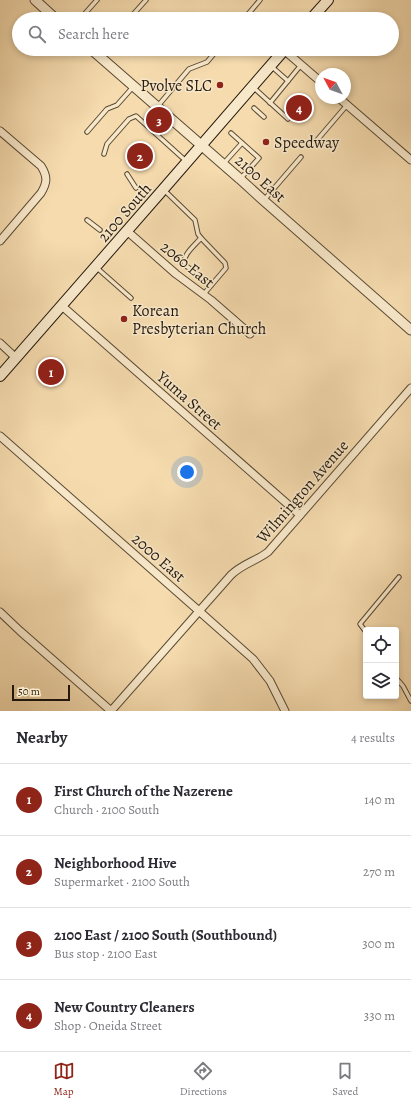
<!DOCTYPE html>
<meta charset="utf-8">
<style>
body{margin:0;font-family:Alegreya,serif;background:#f2f2f3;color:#2b2b33}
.controls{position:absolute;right:12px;bottom:12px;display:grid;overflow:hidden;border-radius:4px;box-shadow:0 2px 6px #0003}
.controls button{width:36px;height:36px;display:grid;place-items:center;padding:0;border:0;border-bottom:1px solid #e1e1e2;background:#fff;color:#2b2b33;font:20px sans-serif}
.compass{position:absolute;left:315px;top:68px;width:36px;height:36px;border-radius:50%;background:#fff;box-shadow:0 2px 6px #0003;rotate:311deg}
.scale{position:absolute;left:12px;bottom:10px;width:58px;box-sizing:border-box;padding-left:4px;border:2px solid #25190d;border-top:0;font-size:11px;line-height:14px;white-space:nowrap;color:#25190d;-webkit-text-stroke:3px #f8e8ca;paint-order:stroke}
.you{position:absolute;left:187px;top:472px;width:14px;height:14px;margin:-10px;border:3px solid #fff;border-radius:50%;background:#1a73e8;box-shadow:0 0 0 6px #1a73e833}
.badge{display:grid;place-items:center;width:26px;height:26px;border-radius:50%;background:#8f2418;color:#fff;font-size:13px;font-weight:700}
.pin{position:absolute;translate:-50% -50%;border:2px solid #fff;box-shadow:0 1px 4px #0006}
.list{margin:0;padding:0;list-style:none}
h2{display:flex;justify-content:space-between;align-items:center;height:52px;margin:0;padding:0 16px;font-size:17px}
h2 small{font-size:13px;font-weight:400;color:#7c7c81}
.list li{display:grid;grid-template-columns:26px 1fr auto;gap:12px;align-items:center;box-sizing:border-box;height:72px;padding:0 16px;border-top:1px solid #e1e1e2}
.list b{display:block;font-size:15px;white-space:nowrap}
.list p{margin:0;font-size:13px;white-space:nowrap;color:#7c7c81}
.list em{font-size:13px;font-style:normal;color:#7c7c81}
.icon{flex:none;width:22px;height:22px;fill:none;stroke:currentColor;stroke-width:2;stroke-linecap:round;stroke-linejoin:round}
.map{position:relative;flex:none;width:411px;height:711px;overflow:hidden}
.search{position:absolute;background:#fff;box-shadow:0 2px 6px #0003;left:12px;right:12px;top:12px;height:44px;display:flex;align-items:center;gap:10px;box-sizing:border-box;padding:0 14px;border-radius:22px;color:#7c7c81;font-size:15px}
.sheet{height:340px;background:#fff}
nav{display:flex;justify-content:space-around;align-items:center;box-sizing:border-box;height:56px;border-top:1px solid #e1e1e2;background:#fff;font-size:11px;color:#7c7c81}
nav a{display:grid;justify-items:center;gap:2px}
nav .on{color:#8f2418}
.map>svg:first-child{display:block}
</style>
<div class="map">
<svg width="411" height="711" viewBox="0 0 411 711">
<rect width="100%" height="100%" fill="#f5dbae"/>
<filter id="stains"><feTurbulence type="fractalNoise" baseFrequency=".005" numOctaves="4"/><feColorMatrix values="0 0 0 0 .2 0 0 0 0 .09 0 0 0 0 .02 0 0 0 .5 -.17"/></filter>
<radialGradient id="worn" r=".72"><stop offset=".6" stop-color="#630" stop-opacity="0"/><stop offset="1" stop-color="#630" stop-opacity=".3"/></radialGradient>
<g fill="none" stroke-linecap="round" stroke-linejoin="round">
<!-- service casing -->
<g stroke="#594a35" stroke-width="5.5">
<g id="service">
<path d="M80,19L97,0"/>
<path d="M129,19L146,0"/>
<path d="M244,19L260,0"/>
<path d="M271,66L288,81"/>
<path d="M253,87L288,119"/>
<path d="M270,103L301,65"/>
<path d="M157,107L189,69L207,62L218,49"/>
<path d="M254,108L264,117"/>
<path d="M87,132L107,109L117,105L133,87"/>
<path d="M231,133L259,158L240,179"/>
<path d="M312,146L347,105"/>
<path d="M104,154L107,144L129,119L136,116L186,161"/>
<path d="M224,163L242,143"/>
<path d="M127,174L136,188"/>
<path d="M164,190L195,220L198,234L201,238L225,263L226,268L203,295"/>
<path d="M264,200L301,157"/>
<path d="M87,220L100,230"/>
<path d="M201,238C195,245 181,256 185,265L211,285"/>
<path d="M97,268L131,298"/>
<path d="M366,632L360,624L399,577"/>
<path d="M396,678L403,686L411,701"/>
</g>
</g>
<!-- minor casing -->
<g stroke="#594a35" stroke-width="9">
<g id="minor">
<path d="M284,50L321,82"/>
<path d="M339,98L411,160"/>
<path d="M0,131L41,166C48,177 47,183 41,193L0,241"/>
<path d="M127,231L176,274L211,300L250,334"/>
<path d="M62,306L300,515"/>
<path d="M0,343L16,358"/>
<path d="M0,436L199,611L253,659L270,681L285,711"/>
<path d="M0,612L20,631L111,711"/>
<path d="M111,711L231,575C242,564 256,561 268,552L411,388"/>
</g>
</g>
<!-- tertiary casing -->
<g stroke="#594a35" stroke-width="11">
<g id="tertiary">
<path d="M35,0L56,19"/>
<path d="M91,49L240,179L263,200L411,330"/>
</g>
</g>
<!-- secondary casing -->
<g stroke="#25190d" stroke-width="12">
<g id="secondary">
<path d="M311,19L328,0"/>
<path d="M0,376L160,193L285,49"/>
</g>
</g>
<!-- service -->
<use href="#service" stroke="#f8e8ca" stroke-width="3.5"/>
<!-- minor -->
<use href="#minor" stroke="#f8e8ca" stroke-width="7"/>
<!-- tertiary -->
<use href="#tertiary" stroke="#f8e8ca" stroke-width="9"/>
<!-- secondary -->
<use href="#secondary" stroke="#f8e8ca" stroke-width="10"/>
</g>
<!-- markers -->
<g fill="#8f2418" stroke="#f8e8ca" stroke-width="1.5">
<circle cx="220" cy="85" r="4"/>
<circle cx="266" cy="142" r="4"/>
<circle cx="124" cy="319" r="4"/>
</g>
<g text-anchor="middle" stroke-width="3" stroke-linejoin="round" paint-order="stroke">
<!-- poi labels -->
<g font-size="16" fill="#25190d" stroke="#f8e8ca" text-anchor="start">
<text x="212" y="91" text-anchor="end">Pvolve SLC</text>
<text x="274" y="148">Speedway</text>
<text x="132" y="316">Korean<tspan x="132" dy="18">Presbyterian Church</tspan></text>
</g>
<!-- street labels -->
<g font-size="16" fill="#25190d" stroke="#f8e8ca">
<text transform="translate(261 178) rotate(42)" y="6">2100 East</text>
<text transform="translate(124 212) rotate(-49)" y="6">2100 South</text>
<text transform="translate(188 264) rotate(39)" y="6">2060 East</text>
<text transform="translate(190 400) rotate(41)" y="6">Yuma Street</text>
<text transform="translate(302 491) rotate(-49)" y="6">Wilmington Avenue</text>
<text transform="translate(159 557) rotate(41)" y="6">2000 East</text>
</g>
</g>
<rect width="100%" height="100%" filter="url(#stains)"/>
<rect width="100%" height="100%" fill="url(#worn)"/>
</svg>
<div class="controls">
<button><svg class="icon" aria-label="locate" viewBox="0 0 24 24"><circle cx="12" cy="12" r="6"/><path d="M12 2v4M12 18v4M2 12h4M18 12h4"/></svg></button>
<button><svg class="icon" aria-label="layers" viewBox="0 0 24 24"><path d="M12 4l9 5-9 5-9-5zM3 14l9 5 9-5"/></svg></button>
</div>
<svg class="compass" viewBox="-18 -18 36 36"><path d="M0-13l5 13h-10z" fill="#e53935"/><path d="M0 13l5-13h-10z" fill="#7c7c81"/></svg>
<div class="scale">50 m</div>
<div class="you"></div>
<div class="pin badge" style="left:51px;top:372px">1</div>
<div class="pin badge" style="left:140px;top:156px">2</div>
<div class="pin badge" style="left:159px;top:120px">3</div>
<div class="pin badge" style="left:299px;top:108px">4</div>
<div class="search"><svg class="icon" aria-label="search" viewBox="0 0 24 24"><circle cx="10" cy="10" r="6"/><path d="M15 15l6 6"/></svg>Search here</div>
</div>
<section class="sheet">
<h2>Nearby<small>4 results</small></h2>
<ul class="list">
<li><span class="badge">1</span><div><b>First Church of the Nazerene</b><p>Church · 2100 South</p></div><em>140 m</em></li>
<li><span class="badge">2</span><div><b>Neighborhood Hive</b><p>Supermarket · 2100 South</p></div><em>270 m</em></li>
<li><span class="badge">3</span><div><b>2100 East / 2100 South (Southbound)</b><p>Bus stop · 2100 East</p></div><em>300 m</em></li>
<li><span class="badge">4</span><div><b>New Country Cleaners</b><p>Shop · Oneida Street</p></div><em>330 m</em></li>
</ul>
</section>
<nav>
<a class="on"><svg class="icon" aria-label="map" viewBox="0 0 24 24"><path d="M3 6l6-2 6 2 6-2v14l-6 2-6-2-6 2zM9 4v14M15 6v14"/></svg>Map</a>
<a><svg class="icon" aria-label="directions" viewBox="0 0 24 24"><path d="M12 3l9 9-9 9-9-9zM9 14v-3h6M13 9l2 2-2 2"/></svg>Directions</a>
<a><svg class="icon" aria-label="saved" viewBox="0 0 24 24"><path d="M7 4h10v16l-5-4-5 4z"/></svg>Saved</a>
</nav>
